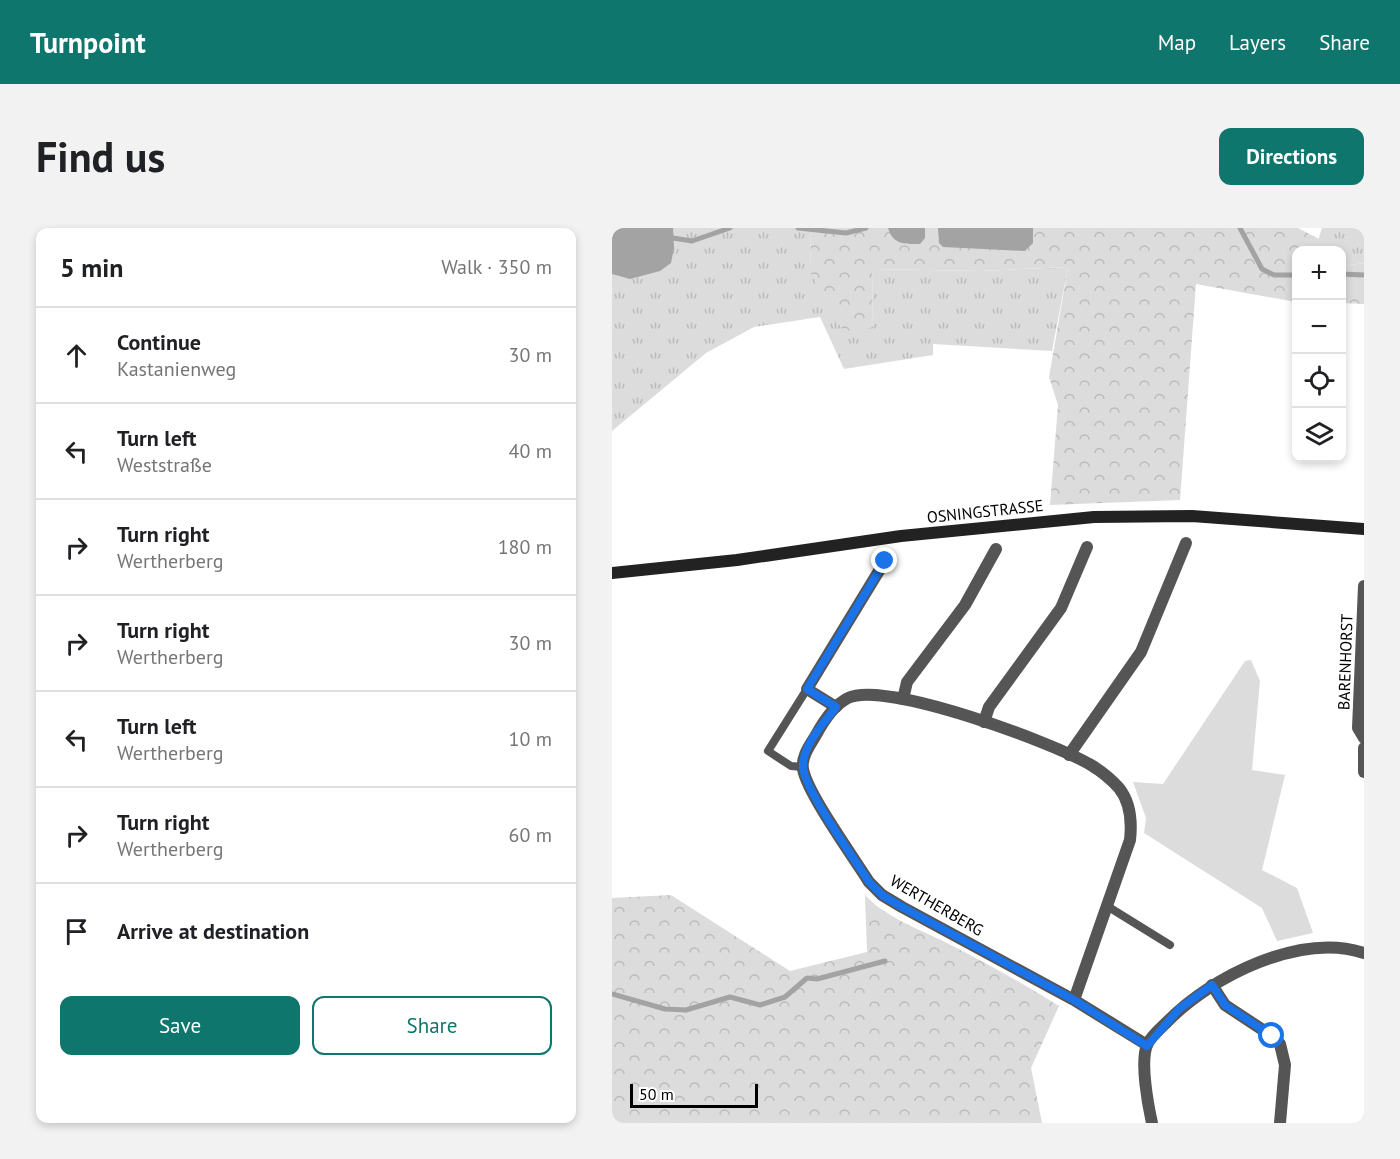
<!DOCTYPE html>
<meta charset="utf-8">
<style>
body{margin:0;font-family:"PT Sans",sans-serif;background:#f2f2f2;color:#202124}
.controls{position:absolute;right:18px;top:18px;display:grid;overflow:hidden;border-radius:12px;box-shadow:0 3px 9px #0003}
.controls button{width:54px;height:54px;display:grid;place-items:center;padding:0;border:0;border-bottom:2px solid #e0e0e0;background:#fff;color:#202124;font:30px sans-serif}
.scale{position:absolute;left:18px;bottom:15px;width:128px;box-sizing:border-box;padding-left:6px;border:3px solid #000;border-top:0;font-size:16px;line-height:21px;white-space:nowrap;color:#000;-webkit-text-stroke:4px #fff;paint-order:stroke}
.stop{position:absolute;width:18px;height:18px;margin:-14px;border:4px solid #1a73e8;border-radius:50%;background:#fff}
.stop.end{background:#1a73e8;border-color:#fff;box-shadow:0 2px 6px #0008}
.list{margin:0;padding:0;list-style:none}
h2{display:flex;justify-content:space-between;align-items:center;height:78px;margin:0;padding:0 24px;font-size:26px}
h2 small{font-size:20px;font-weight:400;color:#757577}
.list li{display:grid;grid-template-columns:39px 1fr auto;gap:18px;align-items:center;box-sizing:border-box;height:96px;padding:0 24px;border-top:2px solid #e0e0e0}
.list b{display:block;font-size:22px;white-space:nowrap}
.list p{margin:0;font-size:20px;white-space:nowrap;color:#757577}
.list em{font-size:20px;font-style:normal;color:#757577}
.actions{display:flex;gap:12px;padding:18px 24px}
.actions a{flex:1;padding:14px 0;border:2px solid #0f766e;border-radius:12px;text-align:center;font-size:21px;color:#0f766e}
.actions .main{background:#0f766e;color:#fff}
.icon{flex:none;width:33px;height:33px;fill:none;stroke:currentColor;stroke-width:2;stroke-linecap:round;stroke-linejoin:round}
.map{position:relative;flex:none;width:752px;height:895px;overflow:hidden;border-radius:12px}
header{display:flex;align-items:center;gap:36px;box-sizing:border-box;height:84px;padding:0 30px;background:#0f766e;color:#fff}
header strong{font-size:28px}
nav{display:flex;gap:33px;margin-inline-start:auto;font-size:21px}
.intro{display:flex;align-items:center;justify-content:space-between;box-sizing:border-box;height:144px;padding:0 36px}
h1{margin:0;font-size:42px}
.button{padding:15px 27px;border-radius:12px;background:#0f766e;color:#fff;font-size:21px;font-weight:700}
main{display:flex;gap:36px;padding:0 36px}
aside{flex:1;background:#fff;border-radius:12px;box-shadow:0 3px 9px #0003}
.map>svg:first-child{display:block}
</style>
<header>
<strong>Turnpoint</strong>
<nav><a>Map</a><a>Layers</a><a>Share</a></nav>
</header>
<div class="intro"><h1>Find us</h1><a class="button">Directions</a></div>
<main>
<aside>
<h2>5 min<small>Walk · 350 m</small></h2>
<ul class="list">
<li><svg class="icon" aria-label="ahead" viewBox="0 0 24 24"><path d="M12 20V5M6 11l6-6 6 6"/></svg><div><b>Continue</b><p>Kastanienweg</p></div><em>30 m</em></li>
<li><svg class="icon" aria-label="left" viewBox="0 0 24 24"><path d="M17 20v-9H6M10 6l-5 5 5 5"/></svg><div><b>Turn left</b><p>Weststraße</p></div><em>40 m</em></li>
<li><svg class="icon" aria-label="right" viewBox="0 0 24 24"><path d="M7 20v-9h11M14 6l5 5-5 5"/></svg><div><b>Turn right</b><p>Wertherberg</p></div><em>180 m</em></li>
<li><svg class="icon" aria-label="right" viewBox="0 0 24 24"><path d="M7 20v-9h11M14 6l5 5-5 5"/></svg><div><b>Turn right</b><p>Wertherberg</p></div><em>30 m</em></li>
<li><svg class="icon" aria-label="left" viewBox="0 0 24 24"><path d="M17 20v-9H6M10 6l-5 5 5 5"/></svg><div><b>Turn left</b><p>Wertherberg</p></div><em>10 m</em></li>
<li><svg class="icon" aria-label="right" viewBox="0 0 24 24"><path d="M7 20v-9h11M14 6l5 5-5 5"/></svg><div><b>Turn right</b><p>Wertherberg</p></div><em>60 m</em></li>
<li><svg class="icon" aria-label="arrive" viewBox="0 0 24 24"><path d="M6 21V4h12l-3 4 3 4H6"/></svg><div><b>Arrive at destination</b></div></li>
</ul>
<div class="actions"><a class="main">Save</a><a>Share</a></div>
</aside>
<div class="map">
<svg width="752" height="895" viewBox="0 0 752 895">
<defs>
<pattern id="grass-tufts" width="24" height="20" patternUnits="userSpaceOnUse" patternTransform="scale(1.5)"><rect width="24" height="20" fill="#dcdcdc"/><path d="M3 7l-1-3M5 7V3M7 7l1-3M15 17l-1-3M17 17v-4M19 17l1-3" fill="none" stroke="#bbb"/></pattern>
<pattern id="forest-crowns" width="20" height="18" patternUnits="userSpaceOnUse" patternTransform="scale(1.5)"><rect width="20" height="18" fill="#dcdcdc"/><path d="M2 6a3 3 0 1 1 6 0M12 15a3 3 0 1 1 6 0" fill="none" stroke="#bbb"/></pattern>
</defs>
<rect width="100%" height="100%" fill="#fff"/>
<!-- grass -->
<g fill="url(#grass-tufts)">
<path d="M0,0H199L198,44L261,100L260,41L368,43L456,39L440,123L321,116V127L232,141L208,89L142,99L94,125L0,203Z"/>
<path d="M710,0H752V35L730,38V22H703Z"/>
</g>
<!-- forest -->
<g fill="url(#forest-crowns)">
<path d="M199,0H686L707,11L703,22H684V74L584,56L568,272L438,277L446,177L437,149L456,39L368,43L260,41L261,100L231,103L198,44Z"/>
<path d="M752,35V76L730,75V38Z"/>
<path d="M59,667L178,743L255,724L253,667C273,689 307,701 333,714C372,734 410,755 447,778L419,840L430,895H0V670Z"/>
</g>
<!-- park -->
<path fill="#dcdcdc" d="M639,432L648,453L640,542L673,547L650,642L685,660L701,705L665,713L650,680L532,605L534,590L521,554L551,556L633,433Z"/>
<!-- water -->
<g fill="#a3a3a3">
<path d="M6,0H61L62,20L59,35L48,43L18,51L0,46V6Z"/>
<path d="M276,0H313V10L308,16C293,16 281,17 276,0Z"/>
<path d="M326,0H421V15L413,23L331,19L327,15Z"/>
</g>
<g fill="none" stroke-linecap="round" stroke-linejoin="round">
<!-- stream -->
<g stroke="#a3a3a3" stroke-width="5">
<path d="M186,0L234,5L254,0"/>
<path d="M628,0L650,41L662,47H684"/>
<path d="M61,10L80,13L118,0"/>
<path d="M730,46L752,47"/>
<path d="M0,766L53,781L74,782L118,769L148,777L173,769L195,750L205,751L273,733"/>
</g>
<!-- lane -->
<g stroke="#555" stroke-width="8">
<path d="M191,539L179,538L156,523L195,461"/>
<path d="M495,678L558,717"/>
</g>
<!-- street -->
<g stroke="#555" stroke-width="12">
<path d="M752,358L746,500L752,510"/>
<path d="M291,471L295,454L353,377L384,321"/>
<path d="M224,479L195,461L273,333"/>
<path d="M372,494L377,479L449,380L475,319"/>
<path d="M752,520V544"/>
<path d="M457,527L529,424L574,315"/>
<path d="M600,757L613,777L660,808L668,816L673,837L668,895"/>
<path d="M462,772L290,679L270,667L257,654C242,630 195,565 191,541C189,529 198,517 204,507C211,494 222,477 236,470C273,452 442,515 479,537C489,543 499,551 507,560C519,575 520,594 518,612L462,772L535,817"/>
<path d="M540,895C536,877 528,834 535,817C538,809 550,799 556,793C600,748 689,704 752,725"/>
</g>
<!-- secondary -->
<path stroke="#222" stroke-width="12" d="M0,345L125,332L289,308L482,289L580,288L752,301"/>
</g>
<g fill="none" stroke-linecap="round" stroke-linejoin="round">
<!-- route -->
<path stroke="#1a73e8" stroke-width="8" d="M273,333L195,461L224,479C212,495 190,518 191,539C192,561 243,632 257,654L270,667L290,679L462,772L535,818L567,781L600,757L613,777L660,808"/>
</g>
<g text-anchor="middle" stroke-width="6" stroke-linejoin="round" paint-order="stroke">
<!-- street labels -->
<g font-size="16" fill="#000" stroke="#fff">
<text transform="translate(373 283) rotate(-6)" y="6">OSNINGSTRASSE</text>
<text transform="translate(733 434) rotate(-88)" y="6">BARENHORST</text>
<text transform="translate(325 677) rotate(30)" y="6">WERTHERBERG</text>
</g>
</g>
</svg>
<div class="controls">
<button>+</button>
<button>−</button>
<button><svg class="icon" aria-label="locate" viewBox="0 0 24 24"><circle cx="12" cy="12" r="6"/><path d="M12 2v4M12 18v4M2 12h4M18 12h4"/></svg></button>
<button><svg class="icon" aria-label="layers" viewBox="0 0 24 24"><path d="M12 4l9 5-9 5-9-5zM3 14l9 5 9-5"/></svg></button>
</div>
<div class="scale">50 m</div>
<div class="stop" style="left:660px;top:808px"></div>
<div class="stop end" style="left:273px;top:333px"></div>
</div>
</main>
